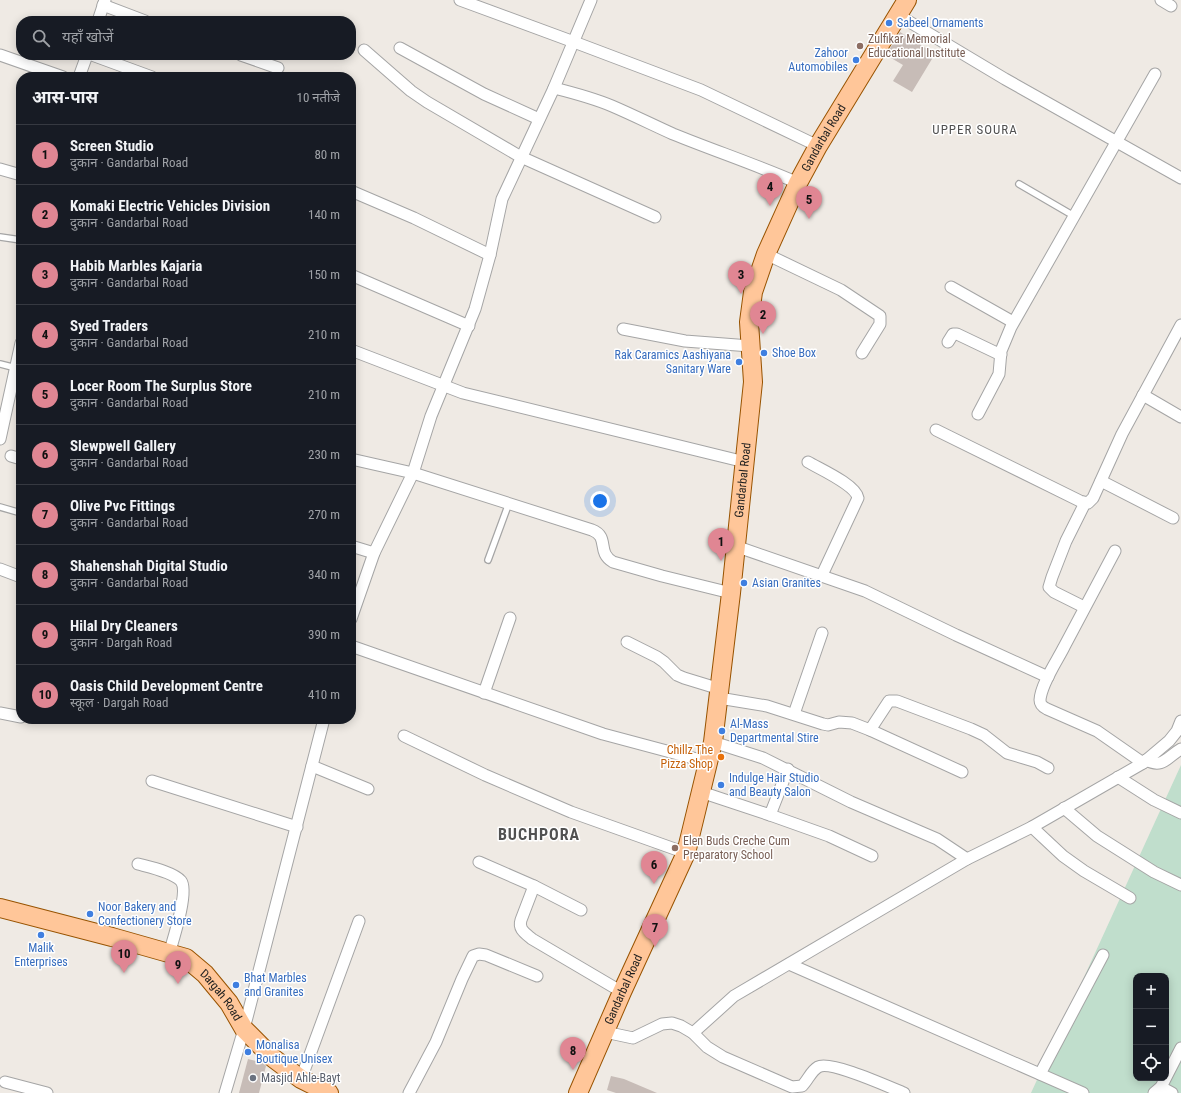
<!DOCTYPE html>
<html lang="hi">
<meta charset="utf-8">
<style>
body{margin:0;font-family:"Roboto Condensed","Noto Sans Devanagari",sans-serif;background:#20242c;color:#f1f3f6}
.controls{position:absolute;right:12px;bottom:12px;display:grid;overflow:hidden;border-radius:8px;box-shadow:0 2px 10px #0003}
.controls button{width:36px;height:36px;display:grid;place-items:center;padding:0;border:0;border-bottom:1px solid #363941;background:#171b24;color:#f1f3f6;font:20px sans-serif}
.you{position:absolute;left:600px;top:501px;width:14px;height:14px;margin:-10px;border:3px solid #fff;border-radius:50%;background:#1a73e8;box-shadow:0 0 0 6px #1a73e833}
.badge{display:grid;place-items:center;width:26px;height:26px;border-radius:50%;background:#e08693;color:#111;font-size:13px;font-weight:700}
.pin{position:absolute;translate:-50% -33px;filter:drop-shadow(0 1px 2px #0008)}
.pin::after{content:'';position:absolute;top:21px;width:14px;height:12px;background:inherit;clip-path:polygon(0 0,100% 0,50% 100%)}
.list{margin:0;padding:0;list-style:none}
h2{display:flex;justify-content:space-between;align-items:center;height:52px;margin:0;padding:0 16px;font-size:17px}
h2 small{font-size:13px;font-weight:400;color:#9ea1a6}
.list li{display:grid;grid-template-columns:26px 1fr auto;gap:12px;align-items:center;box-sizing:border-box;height:60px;padding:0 16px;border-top:1px solid #363941}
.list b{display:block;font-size:15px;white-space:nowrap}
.list p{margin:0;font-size:13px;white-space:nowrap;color:#9ea1a6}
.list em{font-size:13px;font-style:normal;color:#9ea1a6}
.icon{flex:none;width:22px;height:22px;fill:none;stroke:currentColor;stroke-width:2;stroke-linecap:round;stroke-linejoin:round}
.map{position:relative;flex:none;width:1181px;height:1093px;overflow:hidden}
.search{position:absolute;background:#171b24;box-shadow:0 2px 10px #0003;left:16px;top:16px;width:340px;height:44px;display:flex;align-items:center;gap:10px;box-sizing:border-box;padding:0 14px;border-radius:16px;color:#9ea1a6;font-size:15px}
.panel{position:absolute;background:#171b24;box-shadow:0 2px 10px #0003;left:16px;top:72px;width:340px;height:652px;border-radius:16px}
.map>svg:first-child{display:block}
</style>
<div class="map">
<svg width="1181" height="1093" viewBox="0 0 1181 1093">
<rect width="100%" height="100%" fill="#efeae4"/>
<!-- wetland -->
<path fill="#c0decc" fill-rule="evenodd" d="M1181,765V1093H1031ZM1136,976H1166V1078H1136Z"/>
<!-- building -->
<g fill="#c7bcb7">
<path d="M900,32L935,54L912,92L893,81L903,65L886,55Z"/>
<path d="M248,1059L264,1063L266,1066L259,1093H239Z"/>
<path d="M611,1076L624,1079L657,1093H616L607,1090Z"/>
</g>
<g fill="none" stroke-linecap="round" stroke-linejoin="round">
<!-- service casing -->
<g stroke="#a5a5a5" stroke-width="8">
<g id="service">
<path d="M1019,184L1074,216"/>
<path d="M0,237L21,240"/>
<path d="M0,364L16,368"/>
<path d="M0,507L21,513"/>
<path d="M488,560L509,503"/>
</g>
</g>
<!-- minor casing -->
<g stroke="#a5a5a5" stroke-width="13">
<g id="minor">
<path d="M460,0L574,42L701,90L818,146"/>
<path d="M1161,0L1171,6"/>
<path d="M103,5L145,21"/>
<path d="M898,15L1005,79L1181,178"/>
<path d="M98,21L105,0"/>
<path d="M400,48L484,94L539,119"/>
<path d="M364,50L411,91L427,102L521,157L655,217"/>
<path d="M0,55L63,77"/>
<path d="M92,55L152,77"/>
<path d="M241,55L278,68"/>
<path d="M79,77L87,55"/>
<path d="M554,88C574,93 593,98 612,106C633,115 653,125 673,134C715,151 757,165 798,183"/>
<path d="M0,169L21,175"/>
<path d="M351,191L414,218L490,255"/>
<path d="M766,254L841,290L880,316V324L862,353"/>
<path d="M351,275L469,326"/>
<path d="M951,287L1013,322"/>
<path d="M623,329L685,341L750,346"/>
<path d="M948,342L953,334H957L1001,355"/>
<path d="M351,350L463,393L745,462"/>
<path d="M1143,395L1181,417"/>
<path d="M978,414L999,374L1001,351L1011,327L1155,74"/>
<path d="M936,430L1080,501L1088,503L1093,498L1122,434L1181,325"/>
<path d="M0,439L21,343"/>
<path d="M11,456L21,459"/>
<path d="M351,459L413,473L592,530C610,537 596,552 613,562L662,576L731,593"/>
<path d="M808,462C820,469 856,485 858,498L822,575"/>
<path d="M1101,481L1173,518"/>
<path d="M351,546L374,553"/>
<path d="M735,546L865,591L956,635L1048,677"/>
<path d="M1115,551C1098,583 1081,615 1064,647C1057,661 1041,684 1040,700C1040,705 1043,707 1047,709L1097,731L1143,763"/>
<path d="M0,569L21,577"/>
<path d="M1084,607L1054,592L1049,587L1052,577L1066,541L1085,503"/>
<path d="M351,619L374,553L413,473L431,416L475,309L490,255L502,199L554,88L591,0"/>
<path d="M627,642L657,657L664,662L677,675L684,678L720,689"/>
<path d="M351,646L603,734L708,762"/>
<path d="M484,693L510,618"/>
<path d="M719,698L767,706L823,724L828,725L839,722L852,723L870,730L962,772"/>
<path d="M0,713L21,717"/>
<path d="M794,714L822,633"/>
<path d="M870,730L889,701H897L971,729L984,735L1007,753L1037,762L1048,768"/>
<path d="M404,736L485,775L571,812L686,853"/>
<path d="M713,742L763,758L851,802L937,839L967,859"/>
<path d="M1146,760C1163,769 1167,757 1181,749"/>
<path d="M312,766L368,789"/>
<path d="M1118,777L1154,800L1181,813"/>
<path d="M152,781L297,827"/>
<path d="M701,792L770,815L788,769"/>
<path d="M1064,808L1097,836L1154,872L1181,885"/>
<path d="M770,815L829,836L872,856"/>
<path d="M1032,827L1063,856L1084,871L1130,898"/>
<path d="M479,862L534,886L581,910"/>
<path d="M138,864C149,867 173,872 181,881C189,891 173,940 169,954"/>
<path d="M534,886L521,920C518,929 525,933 532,939L622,992"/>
<path d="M789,964L1083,1093"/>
<path d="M605,1032L633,1038L662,1024L672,1023L681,1026L693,1033L707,1047L723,1057L792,1087L802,1086C808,1080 811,1071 818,1067C830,1060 889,1087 904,1093"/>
<path d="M693,1033L734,996L967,859L1032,827L1143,763L1169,741L1177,731L1181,721"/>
<path d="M1040,1074L1103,955"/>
<path d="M301,1079L359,921"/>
<path d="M5,1082L47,1093"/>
<path d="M1161,1087L1172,1093"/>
<path d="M225,1093L244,1029L324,719"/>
<path d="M409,1093L436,1042L462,979L473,956L479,954L486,955L537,976"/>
<path d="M1154,1093L1161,1087L1181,1048"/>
</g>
</g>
<!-- primary casing -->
<g stroke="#985300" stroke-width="20">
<g id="primary">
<path id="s1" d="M0,908L112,937L186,958L205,974L229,1003L244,1029L273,1058L301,1079L329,1093"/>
<path id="s2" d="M578,1093L622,992L686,853L713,742L731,593L753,382L749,322L753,292L766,254L798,183L818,146L907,0"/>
</g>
</g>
<!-- service -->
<use href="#service" stroke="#fff" stroke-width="5.5"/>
<!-- minor -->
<use href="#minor" stroke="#fff" stroke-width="11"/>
<!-- primary -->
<use href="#primary" stroke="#ffc699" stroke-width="18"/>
</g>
<!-- markers -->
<g fill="#3f7fe0" stroke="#fff" stroke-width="1.5">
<circle cx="889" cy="23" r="4"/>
<circle cx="856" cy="60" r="4"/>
<circle cx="764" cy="353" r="4"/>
<circle cx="739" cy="362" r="4"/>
<circle cx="744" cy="583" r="4"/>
<circle cx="722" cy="731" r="4"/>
<circle cx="721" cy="785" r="4"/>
<circle cx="90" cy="914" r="4"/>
<circle cx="41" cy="935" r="4"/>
<circle cx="236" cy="985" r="4"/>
<circle cx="248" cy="1052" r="4"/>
</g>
<g fill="#8d6e63" stroke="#fff" stroke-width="1.5">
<circle cx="860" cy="46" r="4"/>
<circle cx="675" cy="848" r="4"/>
</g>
<circle fill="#e8710a" stroke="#fff" stroke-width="1.5" cx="721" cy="757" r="4"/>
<circle fill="#6b7280" stroke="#fff" stroke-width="1.5" cx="253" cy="1078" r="4"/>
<g text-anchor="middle" stroke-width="3" stroke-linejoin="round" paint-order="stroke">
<!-- shop labels -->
<g font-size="12" fill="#366cbe" stroke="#fff" text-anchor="start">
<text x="897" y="27">Sabeel Ornaments</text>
<text x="848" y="57" text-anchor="end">Zahoor<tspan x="848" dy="14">Automobiles</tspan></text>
<text x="772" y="357">Shoe Box</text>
<text x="731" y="359" text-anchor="end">Rak Caramics Aashiyana<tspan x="731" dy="14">Sanitary Ware</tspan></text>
<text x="752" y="587">Asian Granites</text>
<text x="730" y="728">Al-Mass<tspan x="730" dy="14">Departmental Stire</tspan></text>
<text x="729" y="782">Indulge Hair Studio<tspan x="729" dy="14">and Beauty Salon</tspan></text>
<text x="98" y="911">Noor Bakery and<tspan x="98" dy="14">Confectionery Store</tspan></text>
<text x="41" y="952" text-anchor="middle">Malik<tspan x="41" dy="14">Enterprises</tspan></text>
<text x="244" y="982">Bhat Marbles<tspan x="244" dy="14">and Granites</tspan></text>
<text x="256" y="1049">Monalisa<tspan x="256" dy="14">Boutique Unisex</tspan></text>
</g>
<!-- education labels -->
<g font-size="12" fill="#785e54" stroke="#fff" text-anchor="start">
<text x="868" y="43">Zulfikar Memorial<tspan x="868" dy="14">Educational Institute</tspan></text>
<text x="683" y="845">Elen Buds Creche Cum<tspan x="683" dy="14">Preparatory School</tspan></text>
</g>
<!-- street labels -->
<g font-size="12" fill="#1e1e1e" stroke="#fff">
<text dy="4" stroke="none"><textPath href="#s2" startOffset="1000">Gandarbal Road</textPath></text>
<text dy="4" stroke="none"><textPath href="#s2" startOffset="641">Gandarbal Road</textPath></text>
<text dy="4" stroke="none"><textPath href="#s2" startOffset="113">Gandarbal Road</textPath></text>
<text dy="4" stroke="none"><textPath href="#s1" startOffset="244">Dargah Road</textPath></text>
</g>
<!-- food labels -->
<g font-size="12" fill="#c56008" stroke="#fff" text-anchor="end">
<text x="713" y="754">Chillz The<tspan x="713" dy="14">Pizza Shop</tspan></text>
</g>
<!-- worship labels -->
<g font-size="12" fill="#5b616d" stroke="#fff" text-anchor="start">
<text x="261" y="1082">Masjid Ahle-Bayt</text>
</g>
<!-- neighbourhood labels -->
<g font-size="13" letter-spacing="1" fill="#515151" stroke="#fff">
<text x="975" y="134">UPPER SOURA</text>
</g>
<!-- district labels -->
<g font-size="16" font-weight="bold" letter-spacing="1" fill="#515151" stroke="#fff">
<text x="539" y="840">BUCHPORA</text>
</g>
</g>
</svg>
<div class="controls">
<button>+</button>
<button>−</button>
<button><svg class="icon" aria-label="locate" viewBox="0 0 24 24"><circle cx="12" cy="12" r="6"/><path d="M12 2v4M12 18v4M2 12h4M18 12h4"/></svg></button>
</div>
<div class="you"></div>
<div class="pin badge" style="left:721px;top:561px">1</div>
<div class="pin badge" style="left:763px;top:334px">2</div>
<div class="pin badge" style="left:741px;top:294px">3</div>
<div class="pin badge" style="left:770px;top:206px">4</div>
<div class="pin badge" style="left:809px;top:219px">5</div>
<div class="pin badge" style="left:654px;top:884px">6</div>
<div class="pin badge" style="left:655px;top:947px">7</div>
<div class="pin badge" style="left:573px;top:1070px">8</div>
<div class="pin badge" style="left:178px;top:984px">9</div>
<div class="pin badge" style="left:124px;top:973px">10</div>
<div class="search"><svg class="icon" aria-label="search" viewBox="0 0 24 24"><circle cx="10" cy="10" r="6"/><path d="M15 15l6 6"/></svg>यहाँ खोजें</div>
<section class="panel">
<h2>आस-पास<small>10 नतीजे</small></h2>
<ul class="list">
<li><span class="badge">1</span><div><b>Screen Studio</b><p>दुकान · Gandarbal Road</p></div><em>80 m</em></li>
<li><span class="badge">2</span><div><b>Komaki Electric Vehicles Division</b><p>दुकान · Gandarbal Road</p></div><em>140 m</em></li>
<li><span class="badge">3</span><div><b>Habib Marbles Kajaria</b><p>दुकान · Gandarbal Road</p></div><em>150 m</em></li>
<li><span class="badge">4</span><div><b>Syed Traders</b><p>दुकान · Gandarbal Road</p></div><em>210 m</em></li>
<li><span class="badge">5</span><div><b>Locer Room The Surplus Store</b><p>दुकान · Gandarbal Road</p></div><em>210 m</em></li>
<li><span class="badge">6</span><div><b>Slewpwell Gallery</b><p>दुकान · Gandarbal Road</p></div><em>230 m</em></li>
<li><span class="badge">7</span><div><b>Olive Pvc Fittings</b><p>दुकान · Gandarbal Road</p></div><em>270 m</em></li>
<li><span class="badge">8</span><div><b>Shahenshah Digital Studio</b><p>दुकान · Gandarbal Road</p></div><em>340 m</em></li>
<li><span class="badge">9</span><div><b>Hilal Dry Cleaners</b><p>दुकान · Dargah Road</p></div><em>390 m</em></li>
<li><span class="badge">10</span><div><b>Oasis Child Development Centre</b><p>स्कूल · Dargah Road</p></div><em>410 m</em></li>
</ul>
</section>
</div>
